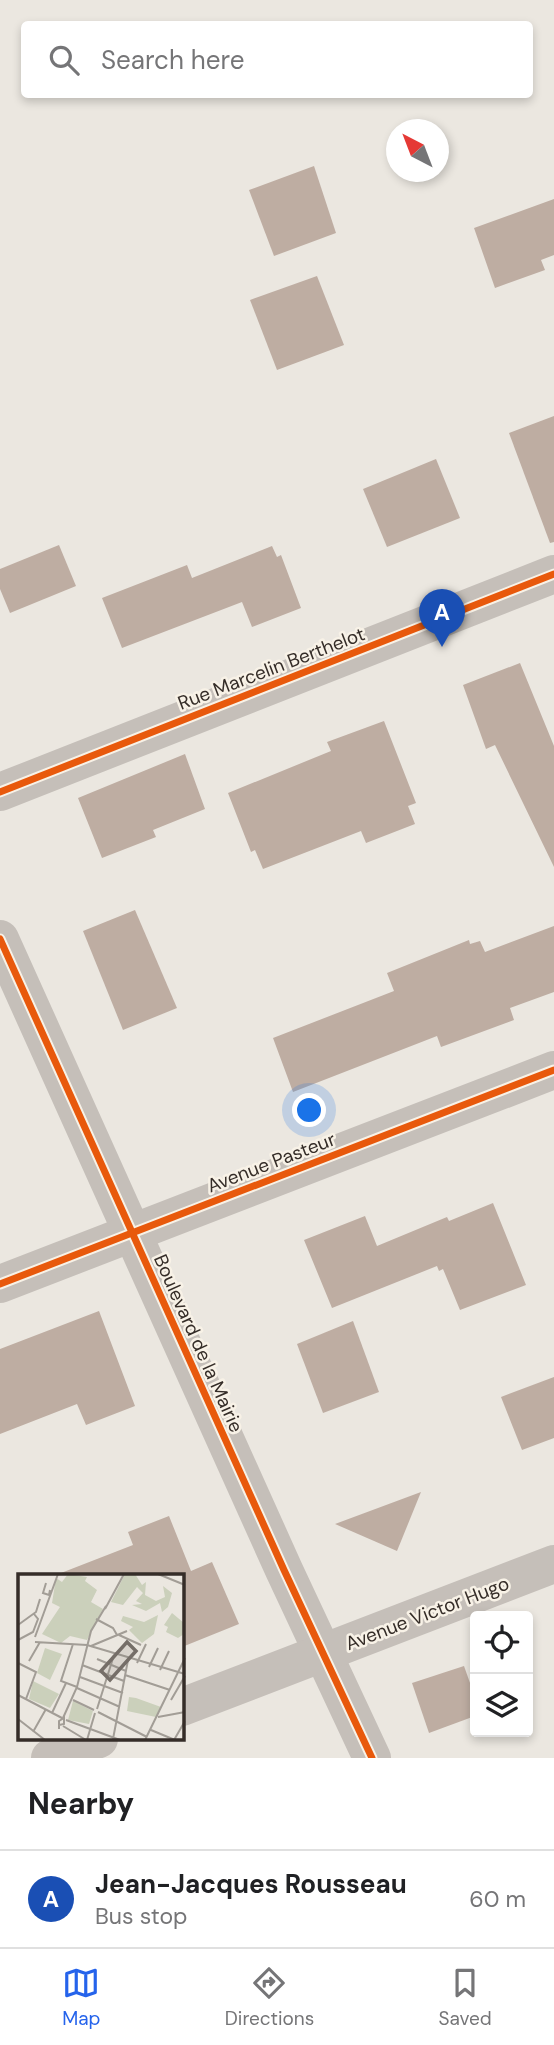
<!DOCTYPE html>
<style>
body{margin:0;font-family:"DM Sans",sans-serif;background:#f6f6f6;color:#202124}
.controls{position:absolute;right:21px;bottom:21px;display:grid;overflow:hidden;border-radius:7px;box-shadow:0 4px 10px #0003}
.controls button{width:63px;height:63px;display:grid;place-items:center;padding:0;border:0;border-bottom:2px solid #e0e0e0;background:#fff;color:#202124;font:35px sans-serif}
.compass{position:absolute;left:386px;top:119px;width:63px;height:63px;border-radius:50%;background:#fff;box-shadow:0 4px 10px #0003;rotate:318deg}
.you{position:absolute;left:310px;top:1111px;width:24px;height:24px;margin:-18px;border:5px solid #fff;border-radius:50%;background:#1a73e8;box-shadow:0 0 0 10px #1a73e833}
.badge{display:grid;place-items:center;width:46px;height:46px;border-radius:50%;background:#2563eb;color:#fff;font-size:23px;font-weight:700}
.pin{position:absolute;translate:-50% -58px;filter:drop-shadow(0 2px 4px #0008)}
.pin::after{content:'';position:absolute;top:37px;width:24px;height:21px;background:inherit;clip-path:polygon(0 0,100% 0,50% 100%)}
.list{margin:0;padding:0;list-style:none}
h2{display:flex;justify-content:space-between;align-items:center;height:91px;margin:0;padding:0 28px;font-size:30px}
h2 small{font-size:23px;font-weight:400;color:#757577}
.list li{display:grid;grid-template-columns:46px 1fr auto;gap:21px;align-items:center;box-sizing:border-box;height:98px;padding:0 28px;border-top:2px solid #e0e0e0}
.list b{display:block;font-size:26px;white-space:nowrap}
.list p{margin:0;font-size:23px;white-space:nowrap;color:#757577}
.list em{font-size:23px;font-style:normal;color:#757577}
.icon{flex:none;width:38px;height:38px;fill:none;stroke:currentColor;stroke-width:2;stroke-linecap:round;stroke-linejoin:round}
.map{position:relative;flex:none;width:554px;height:1758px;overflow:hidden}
.search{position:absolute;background:#fff;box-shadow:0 4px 10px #0003;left:21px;right:21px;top:21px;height:77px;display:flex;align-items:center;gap:18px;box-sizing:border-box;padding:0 24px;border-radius:7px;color:#757577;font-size:26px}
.sheet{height:189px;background:#fff}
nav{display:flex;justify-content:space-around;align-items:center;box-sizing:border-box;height:98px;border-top:2px solid #e0e0e0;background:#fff;font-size:19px;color:#757577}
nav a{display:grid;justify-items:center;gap:4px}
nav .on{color:#2563eb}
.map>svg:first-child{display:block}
</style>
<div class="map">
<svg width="554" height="1758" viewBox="0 0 554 1758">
<rect width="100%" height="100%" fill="#ebe7e0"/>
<!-- building -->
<g fill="#beada2">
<path d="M314,166L336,233L274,256L249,190Z"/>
<path d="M554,199V255L541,260L545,270L495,288L474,228Z"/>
<path d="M317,276L344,345L277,370L250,300Z"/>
<path d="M554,416V542L550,543L509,433Z"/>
<path d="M436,459L460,518L387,547L363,489Z"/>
<path d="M59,545L76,586L10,613L0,589V569Z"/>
<path d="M272,546L277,557L281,555L301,608L252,627L242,602L122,648L102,598L187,565L192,578Z"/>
<path d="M520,663L554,746V867L495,745L486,749L463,685Z"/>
<path d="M384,721L416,803L408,806L415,824L366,843L361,831L263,869L255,850L251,852L228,793L331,751L327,742Z"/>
<path d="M185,754L205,809L153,830L156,837L102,858L78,798Z"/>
<path d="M135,910L177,1008L123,1030L83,931Z"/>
<path d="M554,926V992L510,1008L514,1020L441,1047L437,1036L293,1092L273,1038L394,991L387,973L469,940L470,944L480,941L485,952Z"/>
<path d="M493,1203L526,1285L460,1310L443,1269L439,1271L437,1266L332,1308L304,1240L365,1216L377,1246L447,1217L449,1221Z"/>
<path d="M99,1311L135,1406L86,1425L77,1404L0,1434V1349Z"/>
<path d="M353,1321L379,1392L323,1413L297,1344Z"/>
<path d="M554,1377V1438L522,1450L501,1397Z"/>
<path d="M421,1492L397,1551L335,1524Z"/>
<path d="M169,1516L191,1571L212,1562L239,1624L182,1647V1576H61V1573L133,1545L128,1532Z"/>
<path d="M464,1666L475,1697V1716L429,1733L412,1683Z"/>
</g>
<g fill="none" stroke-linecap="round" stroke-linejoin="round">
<!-- minor -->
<g stroke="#c5bfb9" stroke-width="38">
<path d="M0,792L554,574"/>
<path d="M0,939L284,1570L372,1758"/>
<path d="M0,1284L554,1070"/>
<path d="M182,1707L554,1564"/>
<path d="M50,1758L99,1739"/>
</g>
<!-- cycleway casing -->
<g stroke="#f8f2e7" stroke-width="11">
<g id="cycleway">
<path d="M0,792L554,574"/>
<path d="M0,939L284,1570L372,1758"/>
<path d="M0,1284L554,1070"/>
</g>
</g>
<!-- cycleway -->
<use href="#cycleway" stroke="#e8590c" stroke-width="7"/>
</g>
<g text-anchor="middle" stroke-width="5" stroke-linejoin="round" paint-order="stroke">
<!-- street labels -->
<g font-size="19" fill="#352d28" stroke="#f8f2e7">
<text transform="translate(271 668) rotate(-21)" y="7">Rue Marcelin Berthelot</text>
<text transform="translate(271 1162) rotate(-21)" y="7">Avenue Pasteur</text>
<text transform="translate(199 1343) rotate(66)" y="7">Boulevard de la Mairie</text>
<text transform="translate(427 1613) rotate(-21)" y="7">Avenue Victor Hugo</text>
</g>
</g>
<!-- overview -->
<g transform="translate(18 1574)">
<rect width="166" height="166" fill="#ebe7e0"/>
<path d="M50,0L69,3L67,7L79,16L73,28L85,35L69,66L52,62L43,69L24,60L42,33L34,29L38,4L44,8ZM107,0H117L124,11L128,8L127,21L138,27L147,23L145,12L154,19L150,33L144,38L142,29L128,37L114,31L124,30L118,27L125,19L119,13L105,31L93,28ZM154,39L166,49V60L160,64L148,58L150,53L146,51ZM140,41L136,60L124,69L111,56L115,53L103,47L105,42L126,48ZM27,74L44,80L32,106L19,99ZM15,107L41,120L32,134L11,125ZM111,123L118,124L143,133L138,143L109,137ZM55,127L75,137L71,150L50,146Z" fill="#cbd0bb"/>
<path fill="none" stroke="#a29d96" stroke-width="2" d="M140,0L167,11M28,9L25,19L31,21L32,16M87,35L106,0M78,45L95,54L99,61M0,51L18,38L22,25M101,61L123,71M17,63L40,0M0,66L15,58L20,45L16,40M17,68L69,71L167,100M55,70L43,107L59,113M73,72L109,57M79,85L108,97M11,87L22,68M0,89L18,98L8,125M119,89L128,70M64,91L106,107M131,93L140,74M142,96L151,77M107,101L152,116M62,103L105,119M59,114L102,133M0,121L44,144M55,126L76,136M153,126L167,102M79,135L96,81M80,138L129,163M34,139L48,109M140,143L167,138M45,144L59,113L73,57L88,32M0,145L27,166M48,146L102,166M45,152L68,166M41,155V147L46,144V150L41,151M133,156L157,166M15,158L28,135M95,165L110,86M69,166L77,139M127,166L167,84M156,166L167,147"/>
<path fill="#756e68" fill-opacity="0.15" stroke="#756e68" stroke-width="3.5" d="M109,68L118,77L92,106L83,97Z"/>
<rect width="166" height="166" fill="none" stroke="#352d28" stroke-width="3.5"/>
</g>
</svg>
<div class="controls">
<button><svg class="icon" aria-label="locate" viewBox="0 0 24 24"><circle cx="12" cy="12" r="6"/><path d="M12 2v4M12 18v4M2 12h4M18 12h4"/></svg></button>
<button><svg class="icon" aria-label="layers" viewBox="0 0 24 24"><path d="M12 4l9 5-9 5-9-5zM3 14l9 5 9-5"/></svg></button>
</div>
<svg class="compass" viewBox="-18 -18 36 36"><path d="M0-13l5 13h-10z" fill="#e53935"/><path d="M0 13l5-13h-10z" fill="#757577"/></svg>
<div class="you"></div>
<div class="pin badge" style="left:442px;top:647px;background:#1a4fb4">A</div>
<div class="search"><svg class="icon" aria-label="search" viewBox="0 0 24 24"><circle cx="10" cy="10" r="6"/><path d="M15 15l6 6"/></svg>Search here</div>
</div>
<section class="sheet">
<h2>Nearby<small></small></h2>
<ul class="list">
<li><span class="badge" style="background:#1a4fb4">A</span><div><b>Jean-Jacques Rousseau</b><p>Bus stop</p></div><em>60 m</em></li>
</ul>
</section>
<nav>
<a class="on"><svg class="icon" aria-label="map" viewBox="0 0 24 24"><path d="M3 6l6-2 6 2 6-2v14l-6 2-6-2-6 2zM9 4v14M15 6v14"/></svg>Map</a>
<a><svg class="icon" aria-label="directions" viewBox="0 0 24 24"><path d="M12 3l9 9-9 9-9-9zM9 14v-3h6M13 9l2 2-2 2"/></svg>Directions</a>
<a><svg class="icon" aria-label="saved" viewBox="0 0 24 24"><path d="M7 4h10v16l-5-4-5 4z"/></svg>Saved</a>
</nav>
